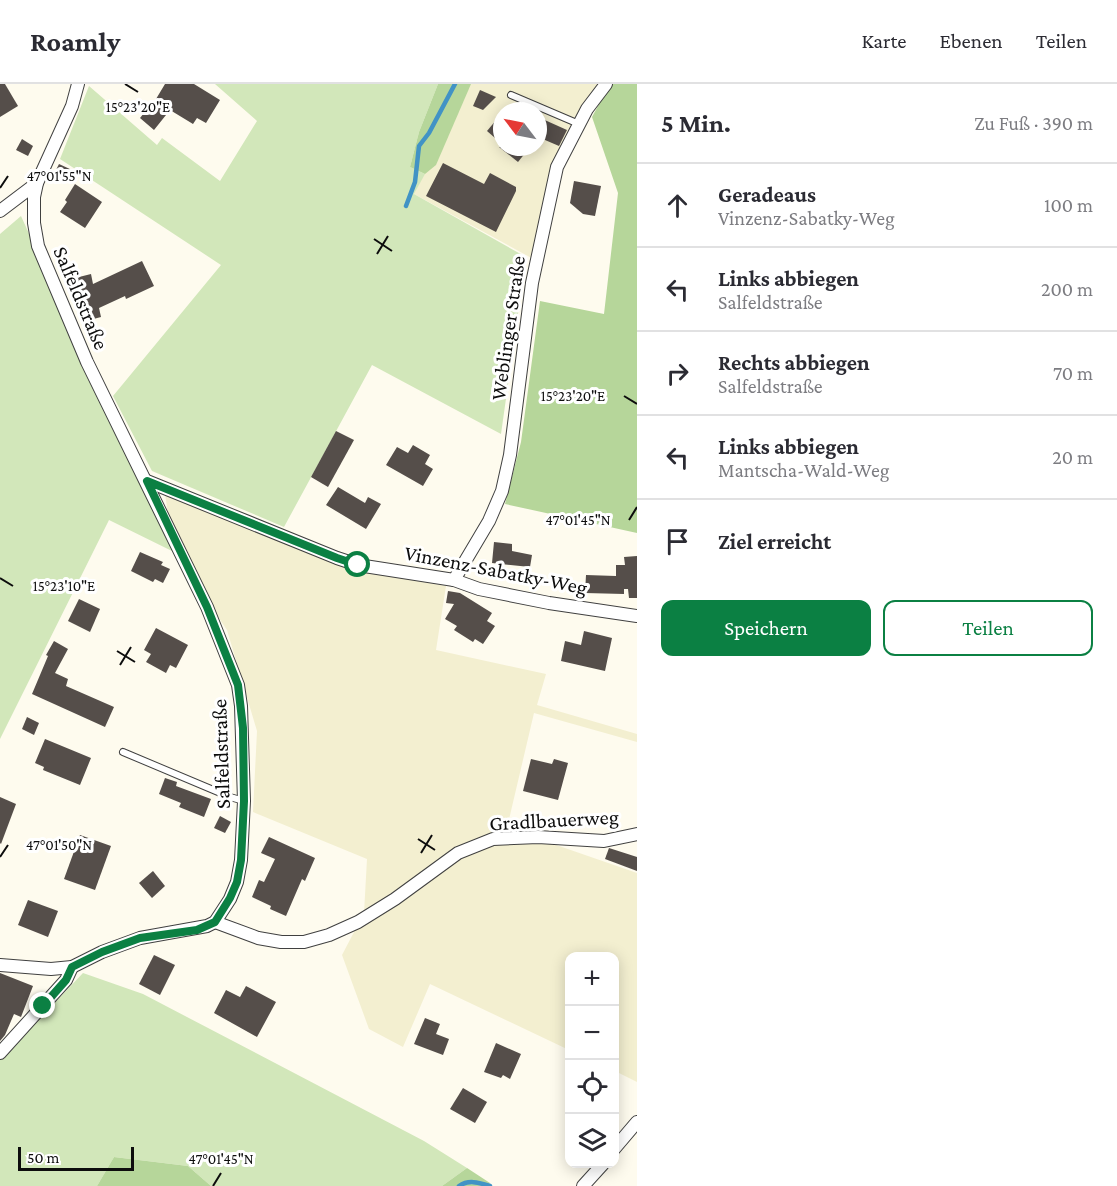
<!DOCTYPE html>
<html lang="de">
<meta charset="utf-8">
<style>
body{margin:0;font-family:"Crimson Pro",serif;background:#f2f2f3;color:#2b2b33}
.controls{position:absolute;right:18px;bottom:18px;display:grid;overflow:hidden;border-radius:12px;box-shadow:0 3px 15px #0003}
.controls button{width:54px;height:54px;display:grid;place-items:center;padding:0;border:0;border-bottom:2px solid #e1e1e2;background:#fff;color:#2b2b33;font:30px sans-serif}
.compass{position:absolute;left:493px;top:18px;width:54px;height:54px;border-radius:50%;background:#fff;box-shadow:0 3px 15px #0003;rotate:302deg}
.scale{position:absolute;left:18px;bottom:15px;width:116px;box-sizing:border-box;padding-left:6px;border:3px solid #0d0d0d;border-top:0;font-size:16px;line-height:21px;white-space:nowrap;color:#0d0d0d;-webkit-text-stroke:4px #fff;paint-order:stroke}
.stop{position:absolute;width:18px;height:18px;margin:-14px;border:4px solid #0b8043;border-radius:50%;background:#fff}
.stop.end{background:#0b8043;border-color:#fff;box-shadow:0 2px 6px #0008}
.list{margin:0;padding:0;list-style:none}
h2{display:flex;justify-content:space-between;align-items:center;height:78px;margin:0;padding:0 24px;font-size:26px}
h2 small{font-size:20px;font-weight:400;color:#7c7c81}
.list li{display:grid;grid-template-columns:39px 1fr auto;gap:18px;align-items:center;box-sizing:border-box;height:84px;padding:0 24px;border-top:2px solid #e1e1e2}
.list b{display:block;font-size:22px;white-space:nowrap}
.list p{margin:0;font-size:20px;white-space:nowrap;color:#7c7c81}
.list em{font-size:20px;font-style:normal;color:#7c7c81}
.actions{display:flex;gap:12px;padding:18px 24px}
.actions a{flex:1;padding:14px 0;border:2px solid #0b8043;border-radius:12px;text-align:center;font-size:21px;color:#0b8043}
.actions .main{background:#0b8043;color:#fff}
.icon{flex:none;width:33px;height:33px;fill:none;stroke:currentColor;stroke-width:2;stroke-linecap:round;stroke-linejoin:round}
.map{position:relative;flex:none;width:637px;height:1102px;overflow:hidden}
header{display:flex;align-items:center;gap:36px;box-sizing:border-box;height:84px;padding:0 30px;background:#fff;border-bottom:2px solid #e1e1e2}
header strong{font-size:28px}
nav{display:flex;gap:33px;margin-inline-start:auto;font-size:21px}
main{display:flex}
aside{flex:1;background:#fff}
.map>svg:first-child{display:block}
</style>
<header>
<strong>Roamly</strong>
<nav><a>Karte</a><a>Ebenen</a><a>Teilen</a></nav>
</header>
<main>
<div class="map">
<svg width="637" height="1102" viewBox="0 0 637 1102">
<rect width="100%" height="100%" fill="#fefbee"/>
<!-- farmland -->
<g fill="#f3efd0" fill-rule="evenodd">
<path d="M469,0H606L557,83L537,177L414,110ZM502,27H538V63H502Z"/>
<path d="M165,410L279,453L350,485L446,502L436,566L546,590L537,621L637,650V658L534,629L507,744L637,789V998L615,987L614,872H570L569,966L430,900L403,963L369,945L342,871L364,829L367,775L253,728L257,647L227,546L174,468Z"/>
</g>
<!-- green -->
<g fill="#d2e7ba">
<path d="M215,0H438L419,48L410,83L425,90L414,110L526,173L501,350L372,281L284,443L152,387L113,312L221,181L60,75L89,2L157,61L162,54L220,97L257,37Z"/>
<path d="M21,132L174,468L109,436L0,655V150Z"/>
<path d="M83,889L143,910L424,1057L467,1084L442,1102H211L188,1082L114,1073L97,1102H0V976Z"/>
</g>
<!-- forest -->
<g fill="#b6d69a">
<path d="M438,0H471L436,81L425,90L410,83L419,48Z"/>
<path d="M610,0H637V449L505,420L521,358L540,217L604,230L618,109L592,33Z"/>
<path d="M114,1073L188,1082L211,1102H97Z"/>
<path d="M467,1084L490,1099L486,1102H442Z"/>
</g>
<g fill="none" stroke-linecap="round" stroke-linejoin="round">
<!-- stream -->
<g stroke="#4193c5" stroke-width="4.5">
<path d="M406,122L415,98L419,62L429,49L455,0"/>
<path d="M459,1102C469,1095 480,1099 490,1102"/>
</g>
</g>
<!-- building -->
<g fill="#554e4a">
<path d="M0,0H5L18,22L0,33Z"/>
<path d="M165,0H194L220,16L206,39L197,34L193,40L170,26L154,46L140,34L148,24L150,25Z"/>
<path d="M480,6L496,13L483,26L473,22Z"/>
<path d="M502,29V60L487,47Z"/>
<path d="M538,33L567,46L559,62L538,53Z"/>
<path d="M22,55L33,62L28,72L16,66Z"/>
<path d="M499,63H530L518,78Z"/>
<path d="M443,79L484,100L490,89L516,103V107L496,148L426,112Z"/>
<path d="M59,80L72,86L67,98L53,92Z"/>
<path d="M574,97L601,102L595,132L583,130L570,119Z"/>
<path d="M75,100L102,118L85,144L60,128L67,118L65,116Z"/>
<path d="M142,177L154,202L126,215L125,212L99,224L101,233L82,238L71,195L91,190L93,200Z"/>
<path d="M336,347L354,356L328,403L311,393Z"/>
<path d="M413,361L430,371L425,380L433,385L423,402L386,381L397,363L408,369Z"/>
<path d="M338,403L365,419L368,413L381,420L366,445L326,421Z"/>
<path d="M494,458L512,460V467L532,471L530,483L492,479Z"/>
<path d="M140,468L163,478L161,481L170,485L163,499L155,495L153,498L131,487Z"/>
<path d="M637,472V514H629L628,505H624V510L585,509L586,491L616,492V481H625L624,473Z"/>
<path d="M448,507L460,509L492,529L487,537L495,542L483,560L475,555L473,558L454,546L457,542L445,535L454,520L446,519Z"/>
<path d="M79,515L100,525L90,548L68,537Z"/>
<path d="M156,544L188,561L176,584L170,581L166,589L146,578L151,570L144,566Z"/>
<path d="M584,547L612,554L605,587L561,577L565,557L581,561Z"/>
<path d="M54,557L68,565L55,589L68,595L66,602L114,623L105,643L32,610L48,572L46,571Z"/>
<path d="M27,633L39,639L34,651L22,645Z"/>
<path d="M45,655L91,674L80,701L43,686L44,683L35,679Z"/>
<path d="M531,675L552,680L554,675L568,679L558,716L523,707Z"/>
<path d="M165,694L177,698L176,702L211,715L204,733L179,723L181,719L159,710Z"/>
<path d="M0,713L16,720L1,760L0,759Z"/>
<path d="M220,732L231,738L225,749L214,744Z"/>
<path d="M80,751L111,762L95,806L64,795Z"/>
<path d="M269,753L315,774L305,797L302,795L286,832L270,825L271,822L252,813L259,796L264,798L275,775L261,769Z"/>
<path d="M609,764L637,773V787L605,775Z"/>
<path d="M153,787L165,802L152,814L139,799Z"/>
<path d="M28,816L58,827L48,853L18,841Z"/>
<path d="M154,871L175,881L160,911L139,900Z"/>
<path d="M0,889L33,902L21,933L14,930L5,951L0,957Z"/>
<path d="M246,902L276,918L257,953L214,929L226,906L240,913Z"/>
<path d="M425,934L440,940L436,950L449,955L443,971L414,960Z"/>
<path d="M496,959L521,970L510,995L503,991L501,994L484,988Z"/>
<path d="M463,1004L487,1018L475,1039L450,1025Z"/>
</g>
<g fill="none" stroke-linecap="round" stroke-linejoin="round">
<!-- lane casing -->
<g stroke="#404040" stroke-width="8">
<g id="lane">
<path d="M511,11L579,40"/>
<path d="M123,668L230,713L244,717"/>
</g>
</g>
<!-- street casing -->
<g stroke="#404040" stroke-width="14">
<g id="street">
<path d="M0,127L37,99"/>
<path d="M147,397L337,474L358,481L454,496L479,505L549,519L637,532"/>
<path d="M454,496L489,437L502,407L510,371L532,199L557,83L587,25L606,0"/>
<path d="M215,838L258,854L281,858H304L329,851L358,838L395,815L458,769L493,755L538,753L604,757L637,750"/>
<path d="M0,881L51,885L72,883L102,868L140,854L207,842L215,838L230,815L237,798L241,776L244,717L241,622L238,601L207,523L87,278L38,162L34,139V113L37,99L72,22L78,0"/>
<path d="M0,969L66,896L72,883"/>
<path d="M614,1065L637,1038"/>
<path d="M583,1102L603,1080"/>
</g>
</g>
<!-- lane -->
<use href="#lane" stroke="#fff" stroke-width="6"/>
<!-- street -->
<use href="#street" stroke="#fff" stroke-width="12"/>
</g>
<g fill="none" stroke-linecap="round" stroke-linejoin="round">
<!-- route -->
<path stroke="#0b8043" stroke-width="8" d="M43,922L66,896L72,883L102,868L140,854L197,846L215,838L230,814L237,798L241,776L244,717L243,644L238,601L207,523L147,397L337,474L358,481"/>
</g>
<!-- ticks -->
<path fill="none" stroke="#0d0d0d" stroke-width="2" d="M125,0L138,8M0,104L8,92M374,155L392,167M377,170L388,152M624,312L637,320M629,436L637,423M0,494L13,502M117,567L135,578M120,581L131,563M418,755L435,766M421,769L432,751M0,773L8,761M213,1102L221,1089"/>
<g text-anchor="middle" stroke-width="6" stroke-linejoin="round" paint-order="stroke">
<!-- street labels -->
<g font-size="21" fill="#0d0d0d" stroke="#fff">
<text transform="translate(81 214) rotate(67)" y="7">Salfeldstraße</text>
<text transform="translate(508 244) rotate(-82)" y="7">Weblinger Straße</text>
<text transform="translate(496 486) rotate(11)" y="7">Vinzenz-Sabatky-Weg</text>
<text transform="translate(221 670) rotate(-92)" y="7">Salfeldstraße</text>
<text transform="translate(554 736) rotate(-3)" y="7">Gradlbauerweg</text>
</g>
</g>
<g font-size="15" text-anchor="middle" fill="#0d0d0d" stroke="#fff" stroke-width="6" stroke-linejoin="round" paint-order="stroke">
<text x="138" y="28">15°23'20"E</text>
<text x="59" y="97">47°01'55"N</text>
<text x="573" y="317">15°23'20"E</text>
<text x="578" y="441">47°01'45"N</text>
<text x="64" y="507">15°23'10"E</text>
<text x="59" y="766">47°01'50"N</text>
<text x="221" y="1080">47°01'45"N</text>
</g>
</svg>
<div class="controls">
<button>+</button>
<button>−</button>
<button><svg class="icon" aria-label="locate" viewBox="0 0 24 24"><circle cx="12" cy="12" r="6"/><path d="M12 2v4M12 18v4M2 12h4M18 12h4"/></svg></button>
<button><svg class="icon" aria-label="layers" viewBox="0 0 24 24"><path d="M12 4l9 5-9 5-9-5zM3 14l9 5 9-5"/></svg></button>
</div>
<svg class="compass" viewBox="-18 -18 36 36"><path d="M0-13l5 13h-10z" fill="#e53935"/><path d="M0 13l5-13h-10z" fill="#7c7c81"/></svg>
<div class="scale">50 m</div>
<div class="stop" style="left:358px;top:481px"></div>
<div class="stop end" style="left:43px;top:922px"></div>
</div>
<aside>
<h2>5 Min.<small>Zu Fuß · 390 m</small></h2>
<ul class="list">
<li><svg class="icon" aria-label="ahead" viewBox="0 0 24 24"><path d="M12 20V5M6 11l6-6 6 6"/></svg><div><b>Geradeaus</b><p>Vinzenz-Sabatky-Weg</p></div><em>100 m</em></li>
<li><svg class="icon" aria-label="left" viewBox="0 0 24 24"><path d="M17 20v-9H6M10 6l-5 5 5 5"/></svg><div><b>Links abbiegen</b><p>Salfeldstraße</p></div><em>200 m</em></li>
<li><svg class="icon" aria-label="right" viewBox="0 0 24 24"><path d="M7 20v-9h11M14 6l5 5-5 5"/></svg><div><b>Rechts abbiegen</b><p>Salfeldstraße</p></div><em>70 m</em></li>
<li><svg class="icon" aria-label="left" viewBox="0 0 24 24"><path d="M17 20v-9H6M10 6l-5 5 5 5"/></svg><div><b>Links abbiegen</b><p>Mantscha-Wald-Weg</p></div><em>20 m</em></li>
<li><svg class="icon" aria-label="arrive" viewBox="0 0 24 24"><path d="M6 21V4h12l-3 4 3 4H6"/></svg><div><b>Ziel erreicht</b></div></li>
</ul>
<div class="actions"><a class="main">Speichern</a><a>Teilen</a></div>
</aside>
</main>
